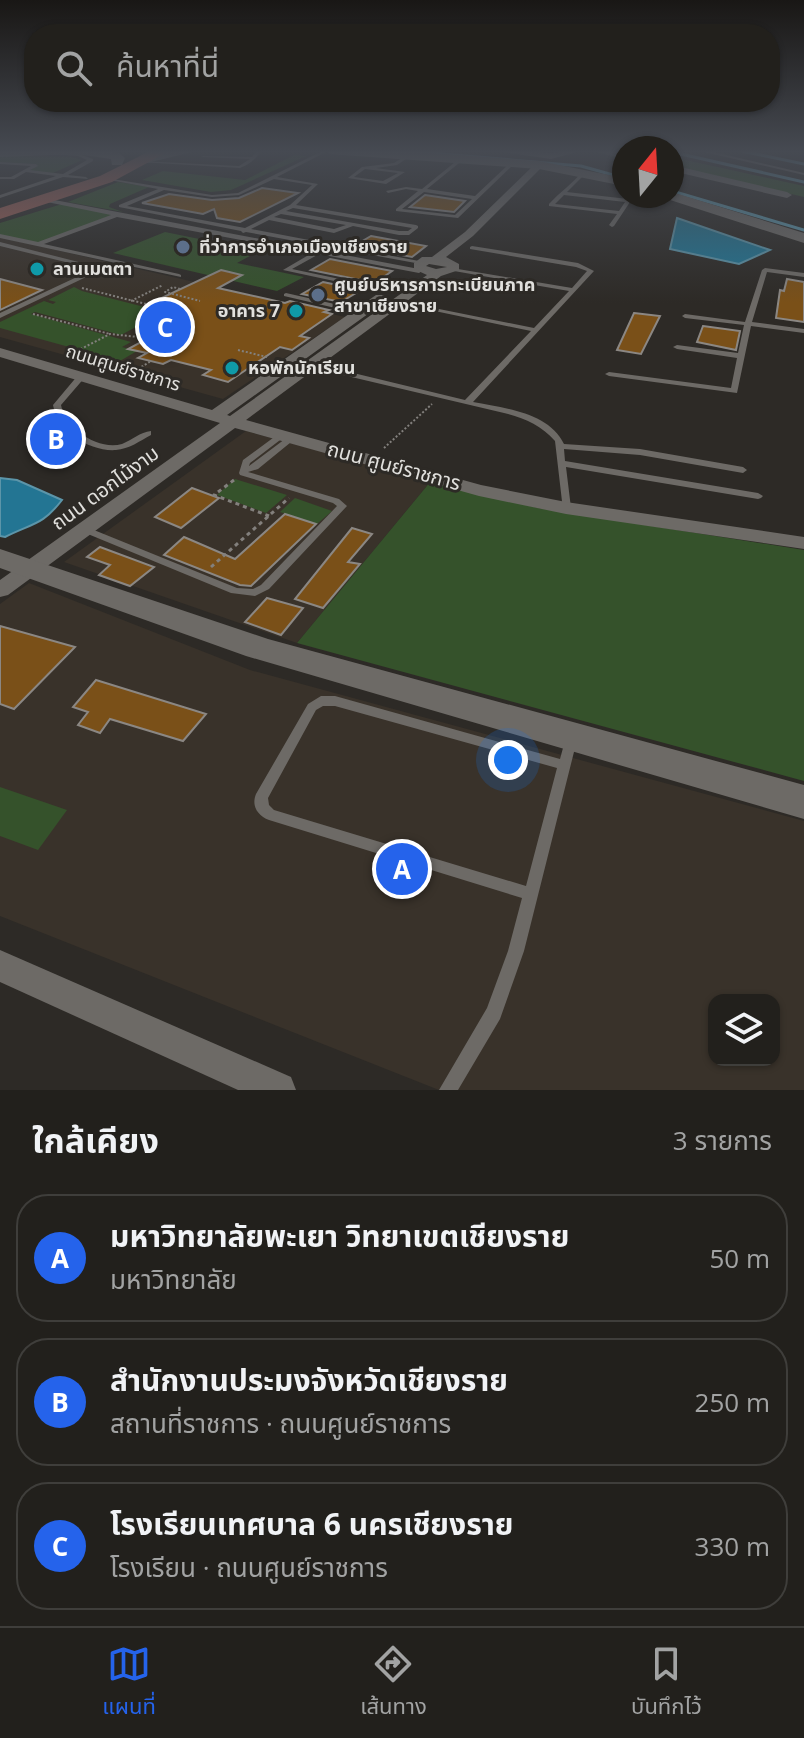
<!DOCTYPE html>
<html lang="th">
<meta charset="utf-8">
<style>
body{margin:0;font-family:"Open Sans","Noto Sans Thai",sans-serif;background:#2a2825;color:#f1f3f6}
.controls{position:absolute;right:24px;bottom:24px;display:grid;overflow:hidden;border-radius:16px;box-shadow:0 2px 6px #0004}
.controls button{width:72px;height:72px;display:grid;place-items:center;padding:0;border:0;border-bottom:2px solid #3f3e3b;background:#22201c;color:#f1f3f6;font:40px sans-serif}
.compass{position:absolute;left:612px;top:136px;width:72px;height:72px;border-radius:50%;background:#22201c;box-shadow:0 2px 6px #0004;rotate:18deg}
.you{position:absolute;left:508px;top:760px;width:28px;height:28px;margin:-20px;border:6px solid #fff;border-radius:50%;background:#1a73e8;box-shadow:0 0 0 12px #1a73e833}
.badge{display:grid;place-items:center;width:52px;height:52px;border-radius:50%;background:#2563eb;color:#fff;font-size:26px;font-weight:700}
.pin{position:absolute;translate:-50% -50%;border:4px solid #fff;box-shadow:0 2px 8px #0006}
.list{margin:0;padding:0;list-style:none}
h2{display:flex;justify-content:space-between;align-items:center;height:104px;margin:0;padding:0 32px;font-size:34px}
h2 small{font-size:26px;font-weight:400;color:#a2a3a3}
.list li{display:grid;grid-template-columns:52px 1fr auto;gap:24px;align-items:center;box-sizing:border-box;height:128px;margin:0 16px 16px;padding:0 16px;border:2px solid #3f3e3b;border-radius:32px}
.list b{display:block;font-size:30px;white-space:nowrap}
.list p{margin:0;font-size:26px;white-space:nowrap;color:#a2a3a3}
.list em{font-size:26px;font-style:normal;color:#a2a3a3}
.icon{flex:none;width:44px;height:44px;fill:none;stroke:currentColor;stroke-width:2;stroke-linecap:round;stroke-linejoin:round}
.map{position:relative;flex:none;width:804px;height:1090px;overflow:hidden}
.search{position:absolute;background:#22201c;box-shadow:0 2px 6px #0004;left:24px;right:24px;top:24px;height:88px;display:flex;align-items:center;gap:20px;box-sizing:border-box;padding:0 28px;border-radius:32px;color:#a2a3a3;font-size:30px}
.sheet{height:536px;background:#22201c}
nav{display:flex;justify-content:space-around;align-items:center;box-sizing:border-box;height:112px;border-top:2px solid #3f3e3b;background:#22201c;font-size:22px;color:#a2a3a3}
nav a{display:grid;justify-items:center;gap:4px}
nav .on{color:#2563eb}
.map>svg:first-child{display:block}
</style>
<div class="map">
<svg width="804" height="1090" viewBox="0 0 804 1090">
<rect width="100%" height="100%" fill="#2d2a26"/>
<!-- built -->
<g fill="#39322a" fill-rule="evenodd">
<path d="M0,237L345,317L223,399L0,337Z"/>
<path d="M246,431L431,481L297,643L64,562Z"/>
<path d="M29,583L250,670L804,821V1090H439L0,916V604ZM714,1000H774V1060H714Z"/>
</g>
<!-- green -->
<g fill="#35522b">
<path d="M294,155L306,156L231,190L211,192L142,180L163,171L245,180Z"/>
<path d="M0,156L72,157L82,160L53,173L30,171L36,164L0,162Z"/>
<path d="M672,157L804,186V197L672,166Z"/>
<path d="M118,182L149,187L110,204L109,207L123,212L68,202Z"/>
<path d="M62,204L117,215L38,244L0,236V223Z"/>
<path d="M165,232L259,251L237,263L304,277L277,291L113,253Z"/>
<path d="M74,287L82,291L164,312L121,335L35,312L31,314L131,342L122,347L137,351L120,361L0,328V322L44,301L53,304L56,302L48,300Z"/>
<path d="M235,479L287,495L266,513L217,495Z"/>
<path d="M431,481L538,508L804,550V781L297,643Z"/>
<path d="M295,498L332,511L317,524L280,512Z"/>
<path d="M0,787L67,810L38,850L0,836Z"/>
</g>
<!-- water -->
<g fill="#237593" stroke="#5c95a9" stroke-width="2">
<path d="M677,218L770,250L739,264L670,249Z"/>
<path d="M0,478L17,480L62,500C42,526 32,523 5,537L0,536Z"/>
</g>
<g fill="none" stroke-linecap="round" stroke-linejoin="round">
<!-- stream -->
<g stroke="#5c95a9" stroke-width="3">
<path d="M737,150L804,164"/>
<path d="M419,152L581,166L624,178"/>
<path d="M672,152L804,182"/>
<path d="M672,191L804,230"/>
</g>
</g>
<!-- building -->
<g fill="#7a5018" stroke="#8b8783" stroke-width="2">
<path d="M262,188L298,193L240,222L217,218L214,209L203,214L142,203L169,194L212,200L239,198Z"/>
<path d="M425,195L465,201L454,212L410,207Z"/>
<path d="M371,236L426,246L412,257L354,246Z"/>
<path d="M330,259L392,271L375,283L311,270Z"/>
<path d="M221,270L242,275L218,288L285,303L290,301L329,310L324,312L332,314L300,336L309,338L292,350L280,347L228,382L203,375L211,370L171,360L163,364L138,358L147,353L128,349L160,332L153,330L186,311L155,301Z"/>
<path d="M0,279L42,290L0,310Z"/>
<path d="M787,279L804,282V322L776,318L780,290L784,291Z"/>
<path d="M323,282L361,290L341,302L302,294Z"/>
<path d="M634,313L660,316L641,354L617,350Z"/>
<path d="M703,326L740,331L736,350L697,342Z"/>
<path d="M192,488L219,498L181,528L155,517Z"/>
<path d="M285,514L316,524L251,586L240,585L164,555L184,537L235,559Z"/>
<path d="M352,528L372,534L348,562L360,564L323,608L295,599Z"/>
<path d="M100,547L154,567L130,586L99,575L110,565L87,557Z"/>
<path d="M267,598L303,608L281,635L245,622Z"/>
<path d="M0,626L75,647L14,709L0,704Z"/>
<path d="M96,680L206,714L183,741L110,719L100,733L78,725L88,712L73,707Z"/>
</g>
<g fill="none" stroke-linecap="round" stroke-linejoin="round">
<!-- path-far1 -->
<g stroke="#83807d" stroke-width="2" stroke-dasharray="2 2" stroke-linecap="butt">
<path d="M82,288L190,315"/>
<path d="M180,289L173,287L165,292L200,301"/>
<path d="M131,301L163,285"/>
<path d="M33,314L110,334"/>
<path d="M238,350L267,357"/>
<path d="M77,351L110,334L148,338"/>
<path d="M138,369L151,361"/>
<path d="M384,448L432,404"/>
</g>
<!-- path -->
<g stroke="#83807d" stroke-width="3" stroke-dasharray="4 4" stroke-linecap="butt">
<path d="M234,480L214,495L269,516"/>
<path d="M211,567L289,498"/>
</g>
<!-- lane -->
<g fill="#6d6a66" fill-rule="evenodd">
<path d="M257,150H262C255,159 251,164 240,168L139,162L141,161L239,166L250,159L201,157L203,156L252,157Z"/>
<path d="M324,150H330L277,177L318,184L296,205L416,225L418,226V228L409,235H399L353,226L334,233L269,220L251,229L419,261L422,263L421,264L246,232L243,233L241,231L119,207V205L158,189L104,179L106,178L212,195L238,193ZM274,179L312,185L290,205L245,228L127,206L164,190L212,197L239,195ZM293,208L412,228L408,231H399L286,211ZM281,214L346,225L334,229L274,217Z"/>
<path d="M695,150H705L804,173V175Z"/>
<path d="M55,152L79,154L93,159V161L68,175L86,177L88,179L63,177L0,198V195L56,176L26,172L14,179H0V177H11L31,166L0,164V162L36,164L38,166L30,170L63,174L87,160L78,156L55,154Z"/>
<path d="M408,154L412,155L397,165L376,168L405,172L386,184L348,178L362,167L394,163ZM365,169L398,173L383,181L354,177Z"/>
<path d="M460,158L464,159L427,189L475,196L511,162L515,163L458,218L396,211V209L418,191L406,189L388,193L386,191L406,187L422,189ZM424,192L472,199L455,215L402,209Z"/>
<path d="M583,171L587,172L567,192L628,199L644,196H653L630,202L614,226L612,227L609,225L617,214L549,206V204C560,192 572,184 583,171ZM564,195L625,202L619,211L555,204Z"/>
<path d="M44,198L419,269L422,271L419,273L319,254L292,269L392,290L393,291L390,293L283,270L312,253L117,217L44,244L179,274L181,275V277L0,238V234L38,242L111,215L42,201Z"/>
<path d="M0,242L102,268L103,269L0,318V313L94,269L0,246Z"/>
<path d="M472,246L578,263L594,271L473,402C503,408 549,412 564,444L640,449L743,467L747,470L743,473L640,455L564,449L565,461L758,493L763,496L761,498L758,499L566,467L571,508L569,510H563L555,441C541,425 524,418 504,413L309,367L308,365L312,363L465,400L531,331L406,305L404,304V302L534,328L569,291L454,271L451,269L452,268L572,288L587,271L576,267L470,249V247Z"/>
<path d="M765,268L804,273V277L767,272L752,322L804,329V333L751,326L737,393L609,376L605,374L609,372L731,388L737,358L677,349L673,347L677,345L738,353L744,325L685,318L682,316L685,314L745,322L762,270Z"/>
<path d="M286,293L361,310L364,312L361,314L284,296V294Z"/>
<path d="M79,374H85L86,376L61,405C65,428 98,451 122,444C132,440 140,432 151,431V435C140,441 129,449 116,450C90,452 57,431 53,405Z"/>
<path d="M281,432L285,435L284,437L250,463L249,466L289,436L292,435L296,438L258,469L248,472L339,499L347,506L269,589L255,596L231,593L83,532L81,530L86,527L89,528L237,588L253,589L261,585L337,506L333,503L240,475L239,473L243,460Z"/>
<path d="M321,696H335L560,759L566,737L571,735L576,737L577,740L524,951L500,1019L458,1090H439L487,1008L508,951L522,898L269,820C258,816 251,806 256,794L308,704ZM323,706H335L557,768L526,886L274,810L269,805L268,798L316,710Z"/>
</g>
<!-- street -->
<g fill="#6d6a66" fill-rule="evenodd">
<path d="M489,150L551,153L585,150L551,159Z"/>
<path d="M596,150L624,153V159L597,152Z"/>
<path d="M536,163L544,165L473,236L446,257L459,264V270L441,276L246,420L481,485L566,502L804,537V549L566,514L479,496L235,428L8,595L0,597V580L220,423L0,357V348L212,410L376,295H386V301L227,415L230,416L427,275L414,269V263L422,257H432L465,232ZM429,264L447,267L436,269L426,266Z"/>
<path d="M672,165L787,192L792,195L787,198L672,171Z"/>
<path d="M0,950L291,1077L296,1090H238L0,982Z"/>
</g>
<!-- secondary -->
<g fill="#6d6a66" fill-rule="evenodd">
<path d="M0,150H102L119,153L125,158L122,165H112L111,159L77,154L0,157Z"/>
<path d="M171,150H200L147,163L140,159Z"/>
<path d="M323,150H390L539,161L624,178V186L539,169L329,154Z"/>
<path d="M672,192L804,233V243L667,199L665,196H672Z"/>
<path d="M0,549L268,639L804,785V819L246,656L0,568Z"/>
</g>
<!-- primary -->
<path fill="#a26156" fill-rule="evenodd" d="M152,150H171L112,182L0,219V208L100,176Z"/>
</g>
<!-- sky -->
<linearGradient id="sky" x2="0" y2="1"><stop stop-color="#191715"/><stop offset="0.5" stop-color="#464a52"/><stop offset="1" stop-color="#464a52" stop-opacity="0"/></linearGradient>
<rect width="804" height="303" fill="url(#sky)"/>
<!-- markers -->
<g fill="#5c6f8a" stroke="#2d2a26" stroke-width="3">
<circle cx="183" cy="247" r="8"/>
<circle cx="318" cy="295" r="8"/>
</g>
<g fill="#0f9aa8" stroke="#2d2a26" stroke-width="3">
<circle cx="37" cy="269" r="8"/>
<circle cx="296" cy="311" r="8"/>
<circle cx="232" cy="368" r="8"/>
</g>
<g text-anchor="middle" stroke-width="6" stroke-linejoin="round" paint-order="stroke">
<!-- far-poi labels -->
<g font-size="18" font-weight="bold" fill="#e1e0dd" stroke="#2d2a26" text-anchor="start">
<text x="199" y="253">ที่ว่าการอำเภอเมืองเชียงราย</text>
<text x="53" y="275">ลานเมตตา</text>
<text x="334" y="291">ศูนย์บริหารการทะเบียนภาค<tspan x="334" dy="21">สาขาเชียงราย</tspan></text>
<text x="280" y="317" text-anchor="end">อาคาร 7</text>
<text x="248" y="374">หอพักนักเรียน</text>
</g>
<!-- far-street labels -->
<g font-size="18" fill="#e1e0dd" stroke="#2d2a26">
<text transform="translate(123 368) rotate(17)" y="6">ถนนศูนย์ราชการ</text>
</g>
<!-- street labels -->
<g font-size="20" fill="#e1e0dd" stroke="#2d2a26">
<text transform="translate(394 466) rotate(15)" y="7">ถนน ศูนย์ราชการ</text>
<text transform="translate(105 488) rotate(-36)" y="7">ถนน ดอกไม้งาม</text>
</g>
</g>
</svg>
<div class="controls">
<button><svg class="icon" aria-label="layers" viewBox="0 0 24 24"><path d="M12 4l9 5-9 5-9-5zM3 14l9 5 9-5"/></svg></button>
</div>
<svg class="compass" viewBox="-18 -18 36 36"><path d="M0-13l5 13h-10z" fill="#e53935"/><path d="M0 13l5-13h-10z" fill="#a2a3a3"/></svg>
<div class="you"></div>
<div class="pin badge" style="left:402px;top:869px">A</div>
<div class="pin badge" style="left:56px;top:439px">B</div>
<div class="pin badge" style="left:165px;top:327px">C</div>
<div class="search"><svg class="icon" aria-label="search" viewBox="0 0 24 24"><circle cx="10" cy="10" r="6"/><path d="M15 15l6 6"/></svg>ค้นหาที่นี่</div>
</div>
<section class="sheet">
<h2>ใกล้เคียง<small>3 รายการ</small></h2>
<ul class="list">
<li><span class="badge">A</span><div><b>มหาวิทยาลัยพะเยา วิทยาเขตเชียงราย</b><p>มหาวิทยาลัย</p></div><em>50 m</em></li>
<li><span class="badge">B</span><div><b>สำนักงานประมงจังหวัดเชียงราย</b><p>สถานที่ราชการ · ถนนศูนย์ราชการ</p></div><em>250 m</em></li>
<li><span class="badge">C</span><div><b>โรงเรียนเทศบาล 6 นครเชียงราย</b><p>โรงเรียน · ถนนศูนย์ราชการ</p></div><em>330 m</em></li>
</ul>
</section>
<nav>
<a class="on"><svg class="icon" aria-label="map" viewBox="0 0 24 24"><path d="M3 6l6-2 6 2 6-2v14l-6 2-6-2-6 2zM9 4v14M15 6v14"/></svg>แผนที่</a>
<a><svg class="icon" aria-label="directions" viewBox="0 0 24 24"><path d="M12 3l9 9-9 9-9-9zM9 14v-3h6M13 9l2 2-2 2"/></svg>เส้นทาง</a>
<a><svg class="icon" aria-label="saved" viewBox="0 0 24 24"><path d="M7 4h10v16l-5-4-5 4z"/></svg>บันทึกไว้</a>
</nav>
